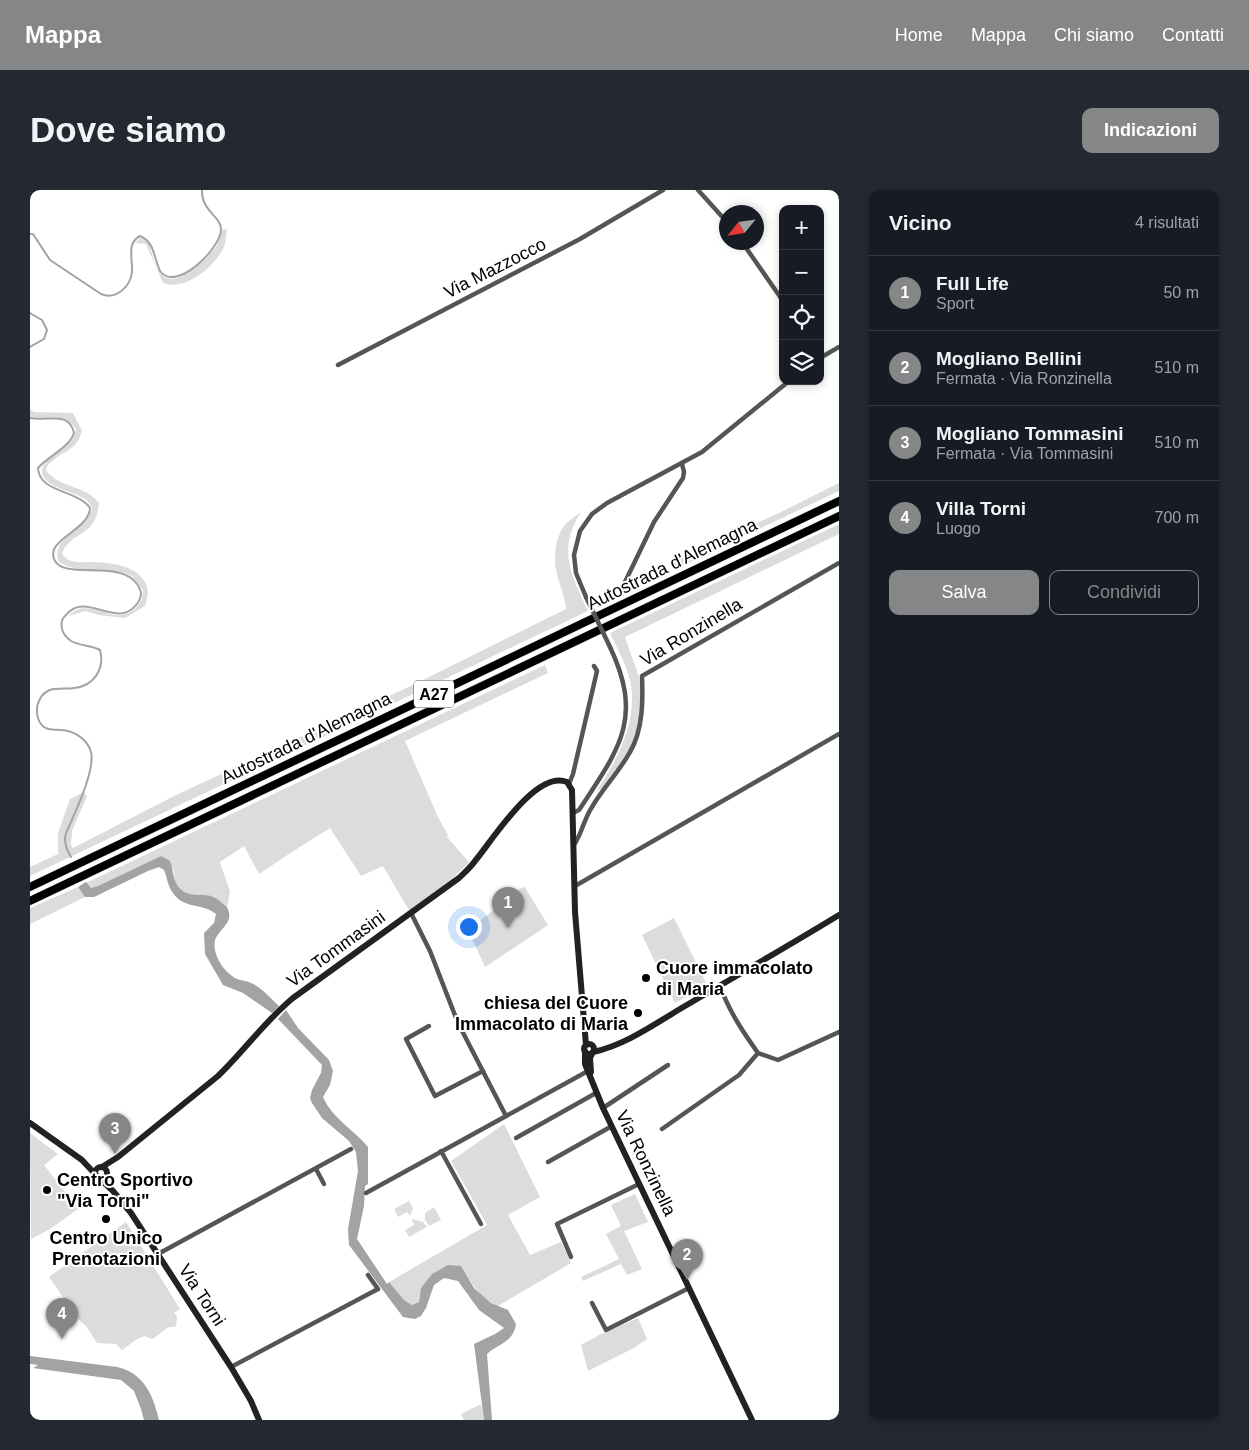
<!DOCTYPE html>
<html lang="it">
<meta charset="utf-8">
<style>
body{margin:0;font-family:Arial,sans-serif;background:#242831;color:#f1f3f6}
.controls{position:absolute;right:15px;top:15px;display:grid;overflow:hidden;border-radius:10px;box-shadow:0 2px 8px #0003}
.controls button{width:45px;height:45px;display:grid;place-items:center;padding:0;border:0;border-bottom:1px solid #363941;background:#171b24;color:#f1f3f6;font:25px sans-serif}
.compass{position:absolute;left:689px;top:15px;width:45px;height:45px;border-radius:50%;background:#171b24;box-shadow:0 2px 8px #0003;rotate:240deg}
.you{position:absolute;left:438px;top:736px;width:18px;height:18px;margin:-12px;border:4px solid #fff;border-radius:50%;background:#1a73e8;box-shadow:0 0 0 8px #1a73e833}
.badge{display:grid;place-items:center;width:32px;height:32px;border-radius:50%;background:#858687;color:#fff;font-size:16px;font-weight:700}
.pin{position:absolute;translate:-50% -41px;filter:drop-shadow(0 1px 2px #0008)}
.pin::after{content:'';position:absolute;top:26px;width:18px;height:15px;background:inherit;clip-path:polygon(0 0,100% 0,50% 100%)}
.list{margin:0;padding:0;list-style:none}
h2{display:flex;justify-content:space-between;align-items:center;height:65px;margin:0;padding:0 20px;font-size:21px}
h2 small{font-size:16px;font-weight:400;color:#9ea1a6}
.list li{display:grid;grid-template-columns:32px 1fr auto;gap:15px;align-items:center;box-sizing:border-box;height:75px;padding:0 20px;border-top:1px solid #363941}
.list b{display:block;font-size:19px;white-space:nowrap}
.list p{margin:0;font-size:16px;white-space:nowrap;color:#9ea1a6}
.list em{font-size:16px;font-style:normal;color:#9ea1a6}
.actions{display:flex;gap:10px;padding:15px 20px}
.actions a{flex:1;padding:11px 0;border:1px solid #858687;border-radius:10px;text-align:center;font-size:18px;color:#858687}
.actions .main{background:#858687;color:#fff}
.icon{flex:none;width:28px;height:28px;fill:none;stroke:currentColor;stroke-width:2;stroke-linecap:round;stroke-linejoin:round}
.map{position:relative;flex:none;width:809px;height:1230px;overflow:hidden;border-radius:10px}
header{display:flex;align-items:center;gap:30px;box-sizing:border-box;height:70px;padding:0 25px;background:#858687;color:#fff}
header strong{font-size:24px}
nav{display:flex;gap:28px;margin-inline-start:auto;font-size:18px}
.intro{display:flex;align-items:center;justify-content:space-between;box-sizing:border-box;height:120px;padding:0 30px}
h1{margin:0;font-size:35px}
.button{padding:12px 22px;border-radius:10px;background:#858687;color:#fff;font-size:18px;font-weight:700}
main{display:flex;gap:30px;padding:0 30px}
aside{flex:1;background:#171b24;border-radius:10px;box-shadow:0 2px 8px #0003}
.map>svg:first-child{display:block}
</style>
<header>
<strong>Mappa</strong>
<nav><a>Home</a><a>Mappa</a><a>Chi siamo</a><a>Contatti</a></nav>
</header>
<div class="intro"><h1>Dove siamo</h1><a class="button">Indicazioni</a></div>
<main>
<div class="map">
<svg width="809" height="1230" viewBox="0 0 809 1230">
<rect width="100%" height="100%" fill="#fff"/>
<!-- green -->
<g fill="#dcdcdc">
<path d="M197,39C196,46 196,55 192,61C181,79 155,101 133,93L116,54L105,53L110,48L117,50C123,60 123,78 133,86C148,98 179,68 187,55C189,50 190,45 192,40Z"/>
<path d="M0,219L4,222L43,223L52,241C50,246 48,252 44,256C36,263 19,269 16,280C28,298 56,295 69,313C66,348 43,339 32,363C38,375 53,372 64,372C84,373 114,376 118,401C118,405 116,412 115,416L95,428L68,425L55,421L39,426C53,408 75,427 92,425C105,423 113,412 113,400L102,386L95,383C74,378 48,384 29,372C19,348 57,339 62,318C60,315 58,311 55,309C45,302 9,296 12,280C16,261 44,260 46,239C35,222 17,230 0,227Z"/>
<path d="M809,293V301L645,379L642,372L749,323Z"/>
<path d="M551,322C527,359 541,385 558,421L0,686V677L28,664V643L40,609L54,602L57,606L42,641L41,655L43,658L146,605L387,493L536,419C535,406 530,396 527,384C523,370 525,346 535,335C539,330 546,326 551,322Z"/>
<path d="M809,334V344L595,447L609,487L613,520L602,557L582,591L565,603C587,571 609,530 600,490C596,474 587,458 580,443Z"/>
<path d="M515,475L518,483L375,551L408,627L418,645L417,647L439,672L421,690L380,722L353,676L331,686L300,638L262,662L229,684L214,656L190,672L200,702L197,717L180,706L159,705L152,701L145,692L144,680L131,666L68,696L61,698L56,693Z"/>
<path d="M494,696L518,735L455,777L438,740Z"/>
<path d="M48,697L55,707L0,734V718Z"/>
<path d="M644,728L677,795L645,813L612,745Z"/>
<path d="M474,934L510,1007L478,1025L500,1065L531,1052L541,1073L468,1116C450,1108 441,1093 431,1076L391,1098L389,1112L382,1115L374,1110L359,1092L457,1035L421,971Z"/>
<path d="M0,943L28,964L14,975L48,1019L20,1039L1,1049Z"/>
<path d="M605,1004L618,1032L594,1041L612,1079L597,1085L591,1074L553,1091L551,1087L589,1069L576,1044L591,1036L581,1015Z"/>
<path d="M379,1011L383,1018L380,1026L377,1022L368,1027L364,1019Z"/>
<path d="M404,1017L411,1030L399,1036L395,1030V1023Z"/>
<path d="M383,1029L393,1032L397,1037L379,1047L375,1040L384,1035L382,1030Z"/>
<path d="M96,1032L150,1119L144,1123L147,1126L146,1137C135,1135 132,1144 122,1149L114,1146L107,1149L92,1160L86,1154L67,1153L56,1136L48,1129L19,1087Z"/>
<path d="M608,1128L617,1149L602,1159L558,1181L551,1155L571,1144Z"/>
<path d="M451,1214L454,1230H434L431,1224Z"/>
</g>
<!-- water -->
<g fill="#a3a3a3">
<path d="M131,666L140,671C143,678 143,687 146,693C155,709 167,703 181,706C187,708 192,713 197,717C205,733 190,737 185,750C182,764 193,782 207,789C213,791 219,791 225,795C234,800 241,809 249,816L242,823L213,803L193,795L175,764L174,743L184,733L186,724C173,713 153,719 143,703C138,697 137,687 134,680L129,677L118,681L64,707H55L48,697L56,692L61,698L68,696Z"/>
<path d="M256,820L268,838L299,870L303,881L300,895L293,907C302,928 324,940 338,957V994L335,996L334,1016L327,1049L357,1094L359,1092L374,1110L382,1115L389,1112L391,1098L402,1084L418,1075L431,1076L444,1098L461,1113L478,1120L486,1134C483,1153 469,1153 457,1164L462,1230H454L444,1154L465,1144L474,1138L449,1120L428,1091L414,1088L404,1095L396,1118L391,1126L385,1129L373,1127L319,1055L318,1039L328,981L326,962L319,951L292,928L282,913L280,908L282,900L291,883L292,875L248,829Z"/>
<path d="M0,1166L87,1177C114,1183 123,1205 129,1230H114L111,1219L104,1201L91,1190L3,1178L8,1175L0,1174Z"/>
</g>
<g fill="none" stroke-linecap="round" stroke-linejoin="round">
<!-- stream -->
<g stroke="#a3a3a3" stroke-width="2">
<path d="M0,44H3L20,70L71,104C85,110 100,98 102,82C103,70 96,53 110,46C125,52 124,69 130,81C146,103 190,59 191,40C192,27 171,21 172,0"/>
<path d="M0,123L12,130L17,140L14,149L0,157"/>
<path d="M0,228C16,232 39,220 44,243C39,258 18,266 8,278C9,303 48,300 60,318C59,341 13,350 25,371C36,390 90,369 107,394C109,397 111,400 111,404C110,413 102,421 94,423C75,427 52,405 36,425C32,428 31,434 32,439C33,444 37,448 41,451C50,456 60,455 70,460C75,479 64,496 44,498C31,500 17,495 10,509C5,517 6,531 14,537C19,541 26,539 32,540C45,541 58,550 61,562C65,579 48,616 41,632C39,637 35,643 35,649C35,656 38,662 41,667"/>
</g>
<!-- highway casing -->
<g stroke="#dbdbdb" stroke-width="9">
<g id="highway">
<path d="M0,697L809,311"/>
<path d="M0,711L809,326"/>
</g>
</g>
<!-- street -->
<g stroke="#555" stroke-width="4.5">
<path d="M668,0L696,31"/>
<path d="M712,52L753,111"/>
<path d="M790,168L809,157"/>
<path d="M308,175L550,49L633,0"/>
<path d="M595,392L624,332L653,288L654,282L652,274"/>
<path d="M556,407L546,383L544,365L550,341L562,324L577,313L672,262L759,191"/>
<path d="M539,594L543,584L567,481L564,476"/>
<path d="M543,623L549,620C589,559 614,529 580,457"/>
<path d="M544,655C552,643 554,629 562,617C573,598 589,582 600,562C613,540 613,511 612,486L809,373"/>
<path d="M545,696L809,544"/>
<path d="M381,723L400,761L428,833L476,926"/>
<path d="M399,836L376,849L405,906L453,881"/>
<path d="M728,863L748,870L809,842"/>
<path d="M573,918L638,875"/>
<path d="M632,939L709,885L728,863C713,842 699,821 690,796"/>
<path d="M486,948L566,903"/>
<path d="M411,961L451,1034"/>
<path d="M518,972L582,936"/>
<path d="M286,979L294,994"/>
<path d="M336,1003L558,881"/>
<path d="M128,1064L321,959"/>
<path d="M541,1067L527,1034L609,994"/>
<path d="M562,1113L576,1140L659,1098"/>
<path d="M201,1177L348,1099L338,1085"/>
</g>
<!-- secondary -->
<g stroke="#222" stroke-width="6">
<circle cx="559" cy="859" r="5"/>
<path d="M555,861V874L573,918L722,1230"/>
<path d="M563,862C596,855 626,833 655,816C706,786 758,756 809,725"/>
<path d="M561,882L560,868L562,864"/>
<path d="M0,933L52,970L66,985"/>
<path d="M72,977L88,967L188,886C214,861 235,831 263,808L429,688C435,682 441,677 445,671C462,651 506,579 537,592L542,600L545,722L556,855"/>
<circle cx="71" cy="983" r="6"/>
<path d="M69,988L83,1001L101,1023L201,1177L221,1211L229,1230"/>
</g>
<!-- highway -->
<use href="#highway" stroke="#000" stroke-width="8"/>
<!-- street-bridge -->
<path stroke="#555" stroke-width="4.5" d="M556,407L580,457"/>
</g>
<!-- markers -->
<g fill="#000" stroke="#fff" stroke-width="2">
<circle cx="616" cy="788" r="5"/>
<circle cx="608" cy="823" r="5"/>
<circle cx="17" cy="1000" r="5"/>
<circle cx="76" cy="1029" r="5"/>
</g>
<g text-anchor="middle" stroke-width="4" stroke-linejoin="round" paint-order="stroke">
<!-- shield labels -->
<rect fill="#fff" stroke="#4c4c4c" stroke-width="1" x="384" y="490.5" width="40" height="27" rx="4"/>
<g font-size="16" font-weight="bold" fill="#000">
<text x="404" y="510">A27</text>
</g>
<!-- street labels -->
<g font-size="18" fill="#000" stroke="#fff">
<text transform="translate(465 78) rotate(-27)" y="6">Via Mazzocco</text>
<text transform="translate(642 374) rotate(-26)" y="6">Autostrada d'Alemagna</text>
<text transform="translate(661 442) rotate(-31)" y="6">Via Ronzinella</text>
<text transform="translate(276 548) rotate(-26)" y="6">Autostrada d'Alemagna</text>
<text transform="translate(306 759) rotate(-36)" y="6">Via Tommasini</text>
<text transform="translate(616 973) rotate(64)" y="6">Via Ronzinella</text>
<text transform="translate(172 1105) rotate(57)" y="6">Via Torni</text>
</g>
<!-- poi labels -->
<g font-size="18" font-weight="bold" fill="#000" stroke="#fff" text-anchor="start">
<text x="626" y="784">Cuore immacolato<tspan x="626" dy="21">di Maria</tspan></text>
<text x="598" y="819" text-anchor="end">chiesa del Cuore<tspan x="598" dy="21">Immacolato di Maria</tspan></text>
<text x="27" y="996">Centro Sportivo<tspan x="27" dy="21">"Via Torni"</tspan></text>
<text x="76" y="1054" text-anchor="middle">Centro Unico<tspan x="76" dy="21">Prenotazioni</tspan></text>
</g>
</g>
</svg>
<div class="controls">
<button>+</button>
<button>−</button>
<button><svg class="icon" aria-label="locate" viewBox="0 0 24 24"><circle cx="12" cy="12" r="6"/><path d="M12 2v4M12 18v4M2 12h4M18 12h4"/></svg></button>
<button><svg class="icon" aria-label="layers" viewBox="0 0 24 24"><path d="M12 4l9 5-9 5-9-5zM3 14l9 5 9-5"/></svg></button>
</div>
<svg class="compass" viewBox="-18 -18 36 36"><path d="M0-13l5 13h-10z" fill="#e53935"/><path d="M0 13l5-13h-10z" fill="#9ea1a6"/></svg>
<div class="you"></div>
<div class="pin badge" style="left:478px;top:738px">1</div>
<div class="pin badge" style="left:657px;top:1090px">2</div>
<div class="pin badge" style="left:85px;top:964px">3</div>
<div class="pin badge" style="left:32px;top:1149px">4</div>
</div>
<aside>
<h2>Vicino<small>4 risultati</small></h2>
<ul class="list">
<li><span class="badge">1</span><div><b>Full Life</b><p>Sport</p></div><em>50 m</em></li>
<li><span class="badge">2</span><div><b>Mogliano Bellini</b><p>Fermata · Via Ronzinella</p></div><em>510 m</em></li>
<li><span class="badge">3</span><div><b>Mogliano Tommasini</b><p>Fermata · Via Tommasini</p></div><em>510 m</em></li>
<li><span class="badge">4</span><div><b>Villa Torni</b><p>Luogo</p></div><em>700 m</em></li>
</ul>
<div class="actions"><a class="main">Salva</a><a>Condividi</a></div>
</aside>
</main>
